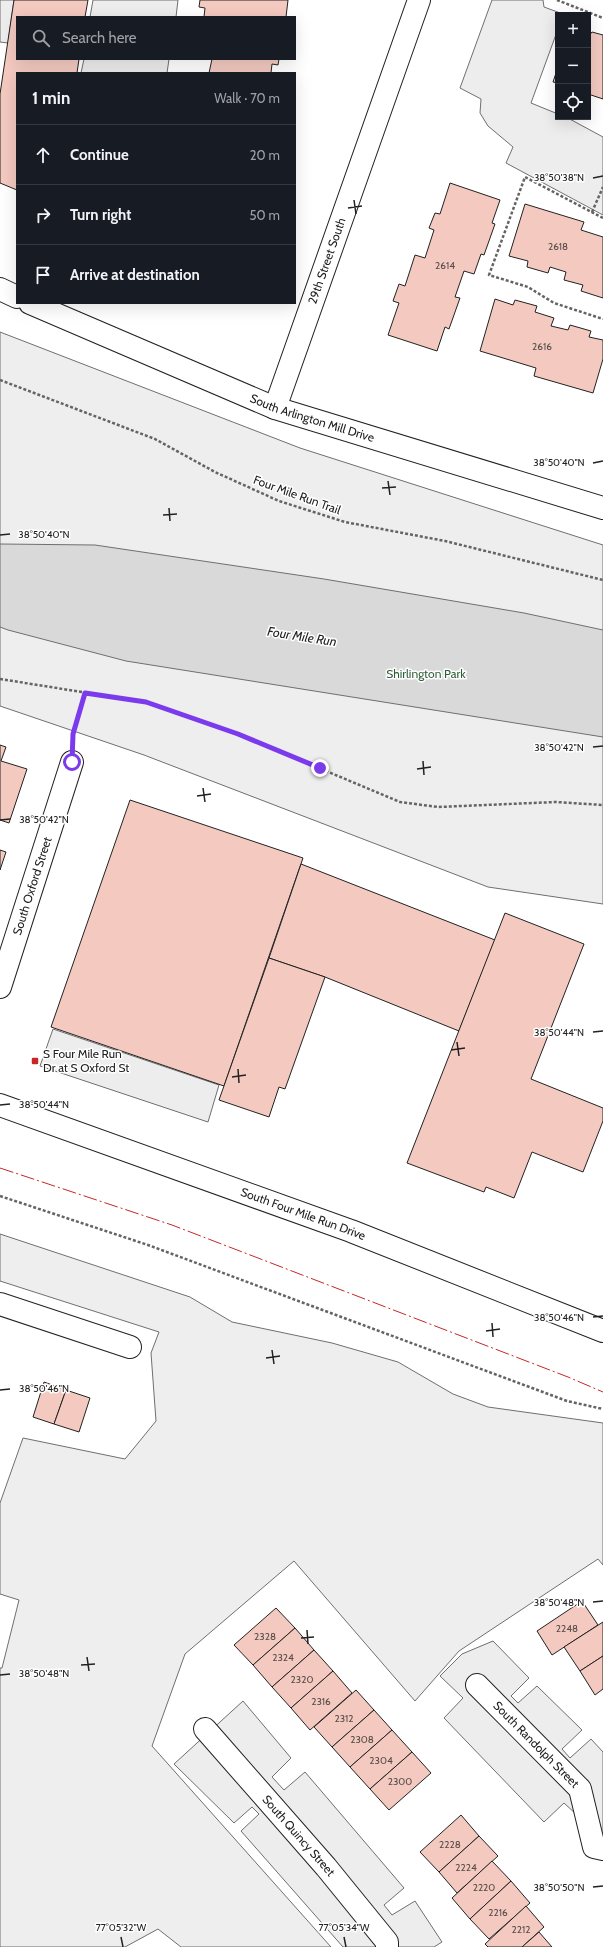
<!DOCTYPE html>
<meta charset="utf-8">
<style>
body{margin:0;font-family:Cabin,sans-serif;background:#20242c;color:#f1f3f6}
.controls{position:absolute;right:12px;top:12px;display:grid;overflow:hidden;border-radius:0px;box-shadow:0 4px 16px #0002}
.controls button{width:36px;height:36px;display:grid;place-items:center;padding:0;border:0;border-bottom:1px solid #363941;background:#171b24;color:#f1f3f6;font:20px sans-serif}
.stop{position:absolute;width:12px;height:12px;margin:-9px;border:3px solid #7c3aed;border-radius:50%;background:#fff}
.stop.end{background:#7c3aed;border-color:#fff;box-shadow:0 1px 4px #0008}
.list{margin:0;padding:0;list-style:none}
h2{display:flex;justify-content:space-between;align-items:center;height:52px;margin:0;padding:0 16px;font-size:17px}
h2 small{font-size:13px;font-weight:400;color:#9ea1a6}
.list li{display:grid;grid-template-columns:26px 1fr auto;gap:12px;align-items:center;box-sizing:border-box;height:60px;padding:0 16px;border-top:1px solid #363941}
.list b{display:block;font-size:15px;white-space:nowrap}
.list em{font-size:13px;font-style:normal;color:#9ea1a6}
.icon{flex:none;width:22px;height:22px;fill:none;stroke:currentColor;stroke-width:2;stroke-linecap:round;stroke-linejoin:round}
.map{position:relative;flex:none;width:603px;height:1947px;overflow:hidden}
.search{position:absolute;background:#171b24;box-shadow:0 4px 16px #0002;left:16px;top:16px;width:280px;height:44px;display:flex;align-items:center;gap:10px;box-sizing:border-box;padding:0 14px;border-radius:0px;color:#9ea1a6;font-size:15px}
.panel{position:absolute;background:#171b24;box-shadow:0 4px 16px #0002;left:16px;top:72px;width:280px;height:232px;border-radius:0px}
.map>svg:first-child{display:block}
</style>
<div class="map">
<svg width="603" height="1947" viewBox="0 0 603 1947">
<rect width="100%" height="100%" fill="#fff"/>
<!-- green -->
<g fill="#eee" stroke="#6f6f6f">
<path d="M0,332L300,448L603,545V904L488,887L144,755L0,706Z"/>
<path d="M0,1234L190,1297L232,1322L332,1343L398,1362L453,1394L488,1407L603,1423V1565L598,1559L459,1651L415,1701L294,1561L185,1654L152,1746L331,1947H181L158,1929L125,1947H0V1668H2L19,1600L0,1594V1503L23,1438L125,1459L156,1421L151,1353L159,1332L0,1281Z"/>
</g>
<!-- parking -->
<g fill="#ededed" stroke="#6f6f6f">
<path d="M0,0H14L8,43L0,42Z"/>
<path d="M93,0H178L176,17H90Z"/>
<path d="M492,0H543L544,7L563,14L558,15V29L531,103L558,114V117H566L603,137V215L506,163L513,147L488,126L480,113L481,99L460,88Z"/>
<path d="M84,59H169L167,73H81Z"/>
<path d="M53,1029L219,1085L208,1122L40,1066Z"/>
<path d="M493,1641L529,1678L511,1696L518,1703L537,1686L582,1730L562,1749L570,1758L591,1739L603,1752V1839L564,1803L544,1822L444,1718L463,1698L440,1676L462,1654Z"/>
<path d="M243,1701L291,1758L272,1777L284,1790L305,1772L404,1888L384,1905L392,1915L415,1901L442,1942L434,1947H343L241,1831L259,1814L252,1807L234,1823L174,1764Z"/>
</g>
<!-- water -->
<path fill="#d9d9d9" stroke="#6f6f6f" d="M0,544L95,545L324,579L524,613L603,630V737L126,661L8,630L0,627Z"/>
<!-- building -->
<g fill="#f3c9c0" stroke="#222">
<path d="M14,0H88L85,17H17V59H79L77,73H17V190L0,183V94Z"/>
<path d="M200,0H288L286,17H204L205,8L199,7Z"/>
<path d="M592,32L603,35V99L588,94V37Z"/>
<path d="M212,59H279L278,65L272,64L271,73H209Z"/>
<path d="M558,67V83L553,82Z"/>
<path d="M450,183L500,200L492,223L495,224L484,255L481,254L474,274L464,271L455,297L460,298L449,329L445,327L437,351L388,335L399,303L393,301L399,284L405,286L415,255L425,258L434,230L429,228L435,213L440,214Z"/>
<path d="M525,204L584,222L581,230L603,237V298L581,291L583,285L564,280L566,272L550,267L548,273L527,267L528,261L509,256Z"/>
<path d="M495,299L513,305L515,300L537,306L535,312L554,318L551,326L568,330L570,325L591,331L589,337L603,340V359L593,393L534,376L536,368L480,351Z"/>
<path d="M0,745L6,747L1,761L27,769L9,823L0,820Z"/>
<path d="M130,800L303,858L224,1086L51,1027Z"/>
<path d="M0,850L6,852L0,870Z"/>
<path d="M301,864L495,940L459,1031L325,977L269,958Z"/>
<path d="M505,913L584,944L531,1079L603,1108V1121L583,1172L532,1152L514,1198L486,1187L484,1192L407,1163Z"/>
<path d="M269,958L325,977L285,1089L279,1087L269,1117L219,1100Z"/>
<path d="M44,1382L66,1390L54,1424L33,1417Z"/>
<path d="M66,1390L90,1398L79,1432L54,1424Z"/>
<path d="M582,1601L598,1625L552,1655L537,1631Z"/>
<path d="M276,1608L295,1628L253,1665L234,1645Z"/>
<path d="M603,1622V1656L580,1671L564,1647Z"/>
<path d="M295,1628L314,1650L272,1687L253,1665Z"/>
<path d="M314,1650L333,1671L291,1708L272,1687Z"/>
<path d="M603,1656V1689L595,1695L580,1671Z"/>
<path d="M333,1671L352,1693L310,1730L291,1708Z"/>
<path d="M356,1690L374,1710L332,1747L314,1727Z"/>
<path d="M374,1710L392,1730L350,1767L332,1747Z"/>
<path d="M392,1730L412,1752L370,1789L350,1767Z"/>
<path d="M412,1752L431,1773L389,1810L370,1789Z"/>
<path d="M461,1815L479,1836L439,1872L420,1852Z"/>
<path d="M479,1836L498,1856L457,1893L439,1872Z"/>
<path d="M492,1861L511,1881L470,1919L452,1898Z"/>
<path d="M511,1881L530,1903L489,1939L470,1919Z"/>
<path d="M526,1906L544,1927L522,1947H488L485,1944Z"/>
<path d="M539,1932L552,1947H522Z"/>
</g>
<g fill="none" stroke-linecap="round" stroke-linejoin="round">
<!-- street casing -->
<g stroke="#222" stroke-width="24">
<g id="street">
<path id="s1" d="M275,408L419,0"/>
<path id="s2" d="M0,987L72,762"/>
<path d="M0,1304L130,1347"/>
<path id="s3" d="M477,1685L580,1789L594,1847L603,1849"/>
<path id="s4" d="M205,1729L326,1867L387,1942V1947"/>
</g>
</g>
<!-- secondary casing -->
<g stroke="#222" stroke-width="24">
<g id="secondary">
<path d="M0,289L17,297"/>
<path id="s5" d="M30,303L275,408L603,508"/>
<path id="s6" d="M0,1105L351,1231L603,1331"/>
</g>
</g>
<!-- path -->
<g stroke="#646464" stroke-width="2.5" stroke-dasharray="3 2" stroke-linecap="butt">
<path d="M557,0L603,18"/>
<path d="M592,212L603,187"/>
<path d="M603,218L525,177L489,275L528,287L554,303L603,319"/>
<path d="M0,380L155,439L215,472L279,501L345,522L445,541L603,580"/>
<path d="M0,679L145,702L238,734L400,802L438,807L556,802L603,805"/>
<path d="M73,735L85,693"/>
<path d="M0,1196L148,1245L567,1401L603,1409"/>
</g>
<!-- street -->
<use href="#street" stroke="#fff" stroke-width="22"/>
<!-- secondary -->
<use href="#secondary" stroke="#fff" stroke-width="22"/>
<!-- power -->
<path stroke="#c62828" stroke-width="1" stroke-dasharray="14 3 2 3" stroke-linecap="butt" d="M0,1168L172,1225L568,1377L603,1392"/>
</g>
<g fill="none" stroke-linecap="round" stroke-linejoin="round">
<!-- route -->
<path stroke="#7c3aed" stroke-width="5" d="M72,762L73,734L85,693L146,702L238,734L320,768"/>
</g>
<!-- ticks -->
<path fill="none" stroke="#222" stroke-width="1.5" d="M593,178L603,176M354,200L356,214M348,208L362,206M593,463L603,461M388,481L390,495M382,488L396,487M169,508L170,521M163,515L177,514M0,535L10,534M593,747L603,746M423,761L424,775M417,769L431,767M203,788L205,802M197,796L211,794M0,820L10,819M593,1032L603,1031M457,1042L459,1056M451,1050L465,1048M238,1069L239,1083M232,1077L246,1075M0,1105L10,1104M593,1317L603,1316M492,1323L493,1337M486,1331L500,1329M272,1350L274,1364M266,1358L280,1356M0,1390L10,1389M593,1602L603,1601M307,1630L308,1644M301,1638L314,1637M87,1657L89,1671M81,1665L95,1664M0,1675L10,1674M593,1887L603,1886M121,1937L123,1947M344,1937L346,1947"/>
<!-- markers -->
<rect fill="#c62828" stroke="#fff" stroke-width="1.5" x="31" y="1057" width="8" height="8" rx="2"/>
<g text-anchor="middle" stroke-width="3" stroke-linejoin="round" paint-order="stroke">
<!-- number labels -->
<g font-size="10" fill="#564c4a">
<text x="558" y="250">2618</text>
<text x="445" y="269">2614</text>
<text x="542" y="350">2616</text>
<text x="567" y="1632">2248</text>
<text x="265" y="1640">2328</text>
<text x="283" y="1661">2324</text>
<text x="302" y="1683">2320</text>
<text x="321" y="1705">2316</text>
<text x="344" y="1722">2312</text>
<text x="362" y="1743">2308</text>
<text x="381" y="1764">2304</text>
<text x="400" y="1785">2300</text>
<text x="450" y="1848">2228</text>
<text x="466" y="1871">2224</text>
<text x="484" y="1891">2220</text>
<text x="498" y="1916">2216</text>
<text x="521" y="1933">2212</text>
</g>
<!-- street labels -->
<g font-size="12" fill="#222" stroke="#fff">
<text dy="4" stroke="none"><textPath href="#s1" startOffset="156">29th Street South</textPath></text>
<text dy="4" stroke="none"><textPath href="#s5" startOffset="305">South Arlington Mill Drive</textPath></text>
<text transform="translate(297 495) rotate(20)" y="4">Four Mile Run Trail</text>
<text dy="4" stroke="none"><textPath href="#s2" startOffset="106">South Oxford Street</textPath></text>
<text dy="4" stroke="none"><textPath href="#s6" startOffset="322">South Four Mile Run Drive</textPath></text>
<text dy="4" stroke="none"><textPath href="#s3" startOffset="84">South Randolph Street</textPath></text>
<text dy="4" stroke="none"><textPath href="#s4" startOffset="142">South Quincy Street</textPath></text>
</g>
<!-- park labels -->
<g font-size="12" fill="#2f5e38" stroke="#fff">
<text x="426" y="678">Shirlington Park</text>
</g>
<!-- poi labels -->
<g font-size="12" fill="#222" stroke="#fff" text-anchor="start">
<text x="43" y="1058">S Four Mile Run<tspan x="43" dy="14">Dr at S Oxford St</tspan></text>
</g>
<!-- water labels -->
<g font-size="13" font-style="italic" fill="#222" stroke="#fff">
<text transform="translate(302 636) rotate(9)" y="5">Four Mile Run</text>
</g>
</g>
<g font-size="10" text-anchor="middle" fill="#222" stroke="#fff" stroke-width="3" stroke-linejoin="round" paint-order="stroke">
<text x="559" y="181">38°50'38"N</text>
<text x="559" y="466">38°50'40"N</text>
<text x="44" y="538">38°50'40"N</text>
<text x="559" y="751">38°50'42"N</text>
<text x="44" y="823">38°50'42"N</text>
<text x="559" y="1036">38°50'44"N</text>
<text x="44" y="1108">38°50'44"N</text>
<text x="559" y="1321">38°50'46"N</text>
<text x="44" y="1392">38°50'46"N</text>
<text x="559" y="1606">38°50'48"N</text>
<text x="44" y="1677">38°50'48"N</text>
<text x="559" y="1891">38°50'50"N</text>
<text x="121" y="1931">77°05'32"W</text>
<text x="344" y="1931">77°05'34"W</text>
</g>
</svg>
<div class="controls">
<button>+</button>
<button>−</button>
<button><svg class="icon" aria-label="locate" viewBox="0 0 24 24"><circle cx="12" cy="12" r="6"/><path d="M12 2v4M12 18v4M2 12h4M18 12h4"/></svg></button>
</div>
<div class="stop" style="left:72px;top:762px"></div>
<div class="stop end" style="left:320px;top:768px"></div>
<div class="search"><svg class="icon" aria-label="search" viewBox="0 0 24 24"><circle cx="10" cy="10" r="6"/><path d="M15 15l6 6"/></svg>Search here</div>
<section class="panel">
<h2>1 min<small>Walk · 70 m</small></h2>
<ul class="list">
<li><svg class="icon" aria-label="ahead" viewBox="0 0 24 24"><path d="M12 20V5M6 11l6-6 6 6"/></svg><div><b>Continue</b></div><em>20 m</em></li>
<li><svg class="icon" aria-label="right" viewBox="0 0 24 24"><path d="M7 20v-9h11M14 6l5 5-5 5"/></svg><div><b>Turn right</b></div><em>50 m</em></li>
<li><svg class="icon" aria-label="arrive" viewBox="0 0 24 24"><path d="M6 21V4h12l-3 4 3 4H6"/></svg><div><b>Arrive at destination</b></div></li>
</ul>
</section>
</div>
